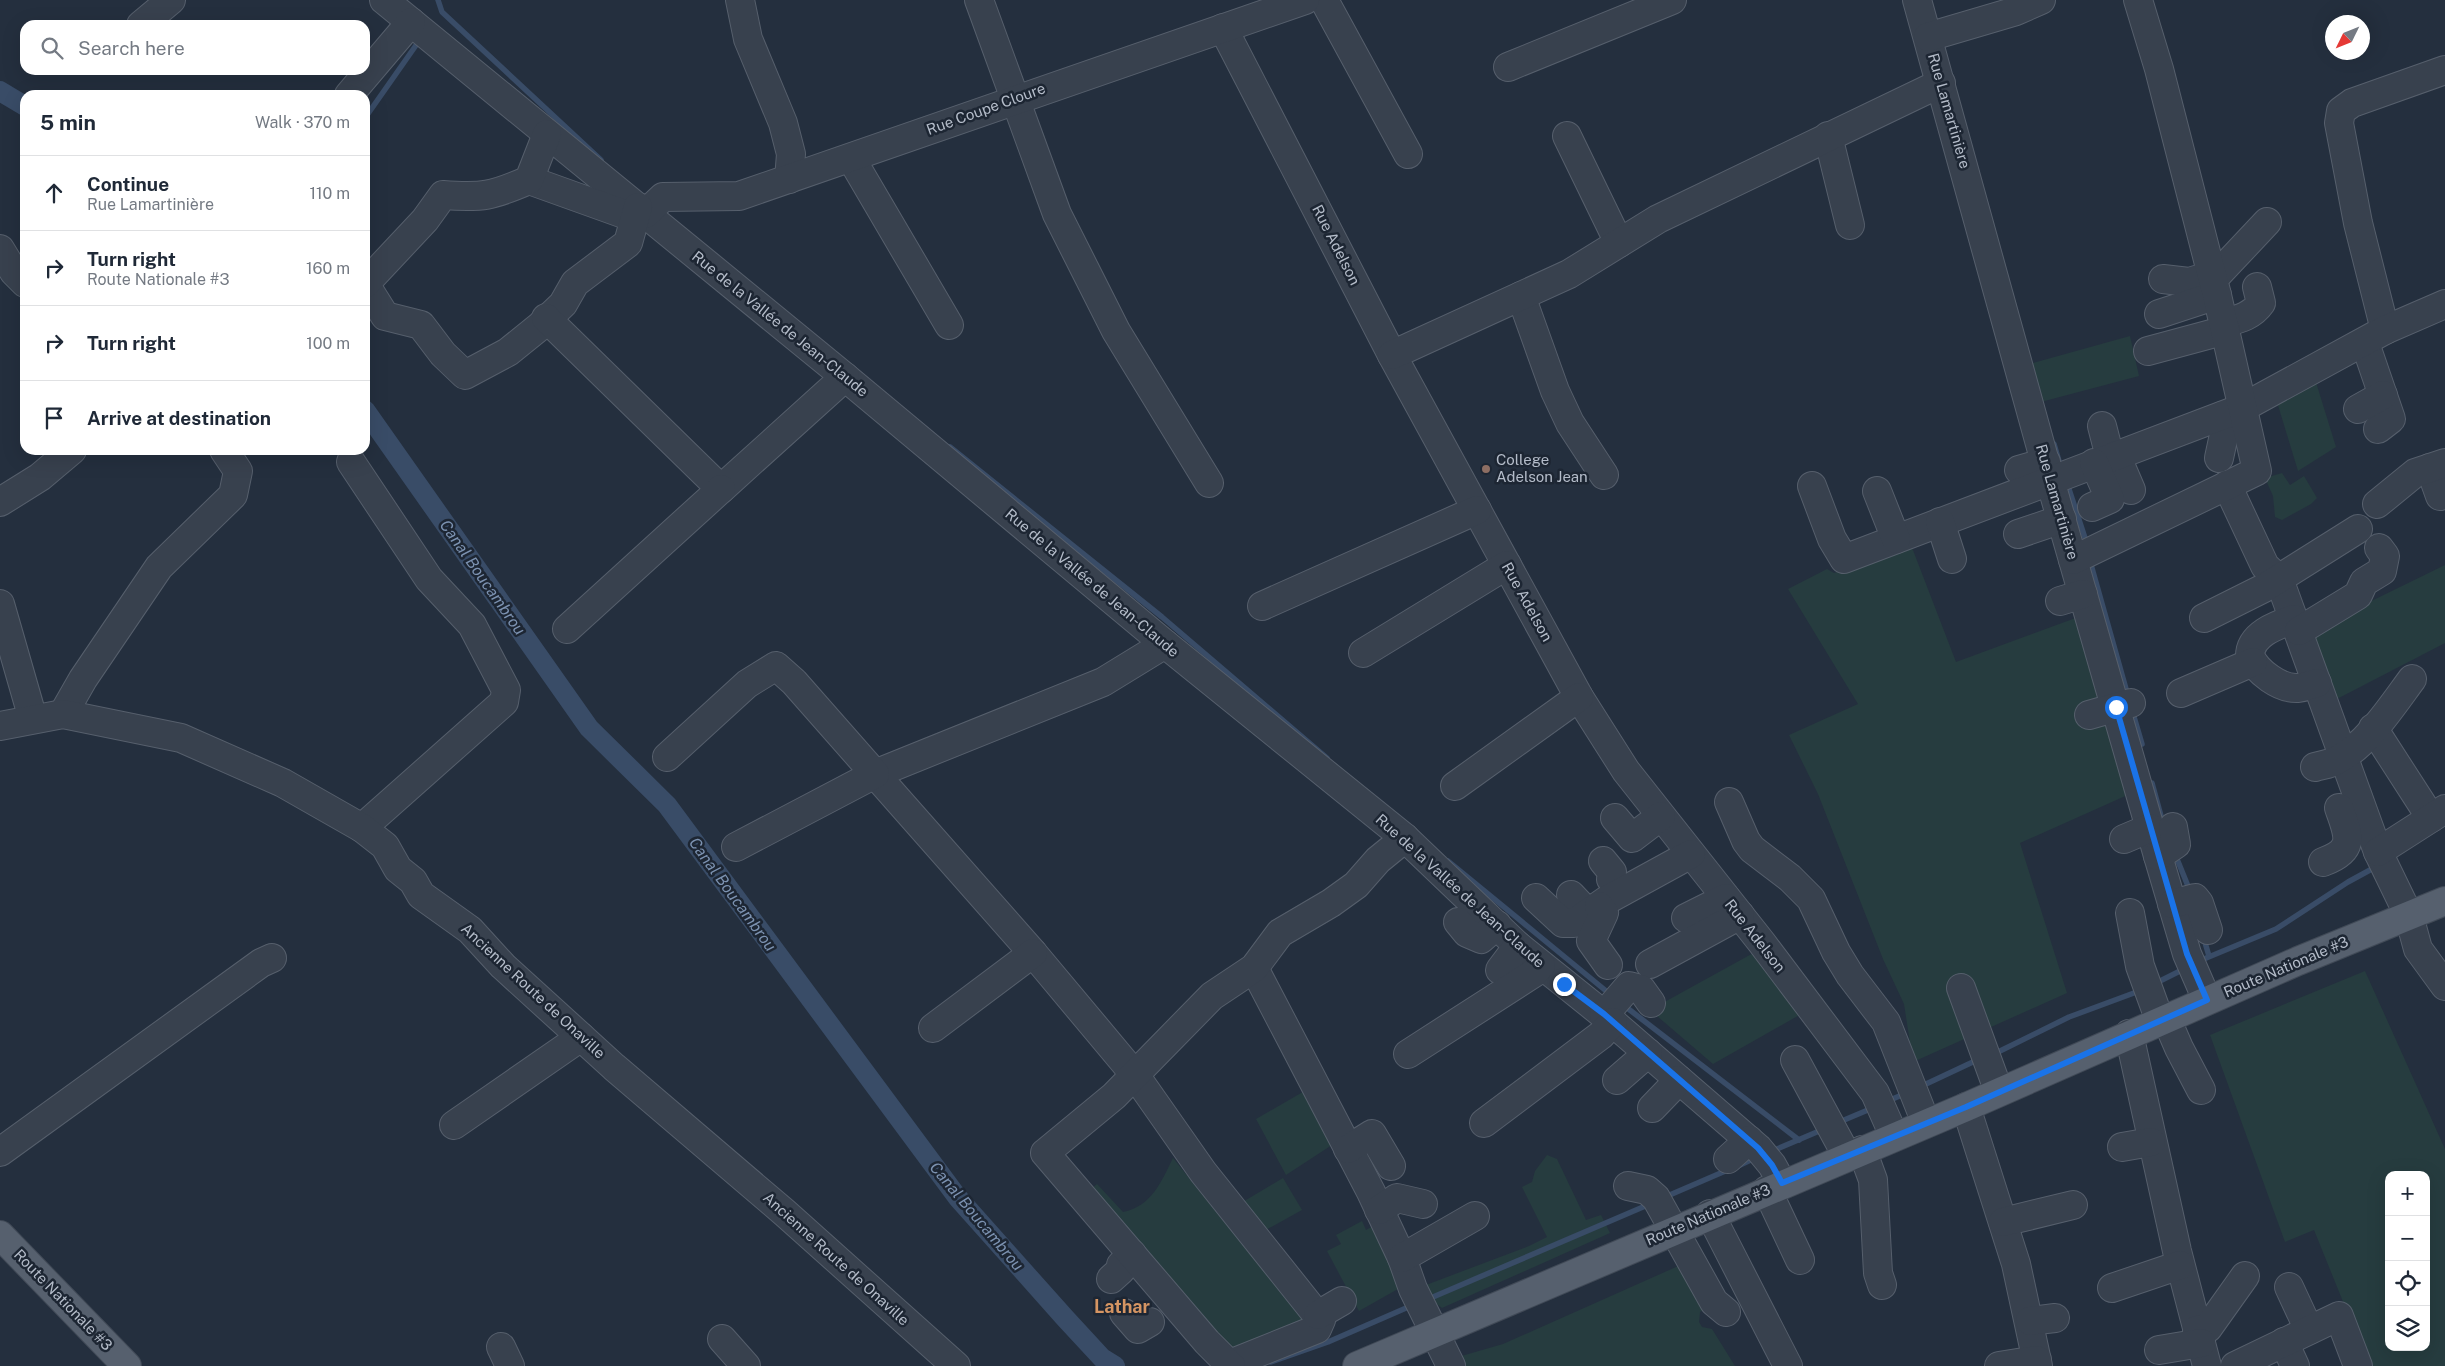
<!DOCTYPE html>
<meta charset="utf-8">
<style>
body{margin:0;font-family:"Public Sans",sans-serif;background:#f6f6f7;color:#1f2937}
.controls{position:absolute;right:15px;bottom:15px;display:grid;overflow:hidden;border-radius:10px;box-shadow:0 5px 20px #0002}
.controls button{width:45px;height:45px;display:grid;place-items:center;padding:0;border:0;border-bottom:1px solid #e0e1e3;background:#fff;color:#1f2937;font:25px sans-serif}
.compass{position:absolute;left:2325px;top:15px;width:45px;height:45px;border-radius:50%;background:#fff;box-shadow:0 5px 20px #0002;rotate:227deg}
.stop{position:absolute;width:15px;height:15px;margin:-11px;border:4px solid #1a73e8;border-radius:50%;background:#fff}
.stop.end{background:#1a73e8;border-color:#fff;box-shadow:0 1px 5px #0008}
.list{margin:0;padding:0;list-style:none}
h2{display:flex;justify-content:space-between;align-items:center;height:65px;margin:0;padding:0 20px;font-size:21px}
h2 small{font-size:16px;font-weight:400;color:#747a83}
.list li{display:grid;grid-template-columns:32px 1fr auto;gap:15px;align-items:center;box-sizing:border-box;height:75px;padding:0 20px;border-top:1px solid #e0e1e3}
.list b{display:block;font-size:19px;white-space:nowrap}
.list p{margin:0;font-size:16px;white-space:nowrap;color:#747a83}
.list em{font-size:16px;font-style:normal;color:#747a83}
.icon{flex:none;width:28px;height:28px;fill:none;stroke:currentColor;stroke-width:2;stroke-linecap:round;stroke-linejoin:round}
.map{position:relative;flex:none;width:2445px;height:1366px;overflow:hidden}
.search{position:absolute;background:#fff;box-shadow:0 5px 20px #0002;left:20px;top:20px;width:350px;height:55px;display:flex;align-items:center;gap:12px;box-sizing:border-box;padding:0 18px;border-radius:15px;color:#747a83;font-size:19px}
.panel{position:absolute;background:#fff;box-shadow:0 5px 20px #0002;left:20px;top:90px;width:350px;height:365px;border-radius:15px}
.map>svg:first-child{display:block}
</style>
<div class="map">
<svg width="2445" height="1366" viewBox="0 0 2445 1366">
<rect width="100%" height="100%" fill="#242f3e"/>
<!-- green -->
<g fill="#263c3f" fill-rule="evenodd">
<path d="M2130,336L2139,376L2037,403L2026,365Z"/>
<path d="M2315,379L2336,447L2298,471L2277,402Z"/>
<path d="M2282,473L2290,485L2304,476L2317,498L2311,504L2282,520L2275,517L2273,496L2265,478Z"/>
<path d="M1911,545L1956,662L2081,616L2132,793L2020,843L2067,993L1913,1062L1904,1004L1883,959L1818,794L1789,735L1858,704L1788,589L1827,569L1834,573Z"/>
<path d="M2445,565V643L2335,700L2308,632Z"/>
<path d="M1757,951L1803,1013L1713,1064L1650,1010Z"/>
<path d="M2365,971L2445,1149V1366H2369L2314,1230L2285,1242L2210,1035ZM2389,1175H2426V1347H2389Z"/>
<path d="M1308,1089L1335,1143L1286,1175L1256,1119Z"/>
<path d="M1547,1155L1557,1159L1586,1220L1601,1215L1610,1233L1442,1308L1433,1301L1426,1285L1529,1246L1547,1237L1522,1187L1532,1182L1535,1171Z"/>
<path d="M1173,1158L1306,1324L1235,1353L1090,1190L1097,1184L1123,1212C1152,1206 1161,1182 1173,1158Z"/>
<path d="M1283,1178L1302,1210L1264,1231L1241,1203Z"/>
<path d="M1362,1221L1366,1230L1378,1223L1405,1285L1359,1311L1327,1251L1341,1244L1336,1235Z"/>
<path d="M1685,1263L1703,1310L1700,1312L1699,1322L1702,1327L1712,1329L1735,1366H1461L1458,1357L1503,1344Z"/>
</g>
<g fill="none" stroke-linecap="round" stroke-linejoin="round">
<!-- stream -->
<g stroke="#394c67" stroke-width="5.5">
<path d="M438,0L442,12L601,160"/>
<path d="M365,118L419,41"/>
<path d="M2054,444L2059,461"/>
<path d="M950,447L1162,617L1327,758"/>
<path d="M2068,486L2087,544"/>
<path d="M2090,561L2128,696"/>
<path d="M2132,710L2142,744"/>
<path d="M2152,783L2164,827"/>
<path d="M2175,854L2190,891"/>
<path d="M1448,861L1611,995"/>
<path d="M2203,936L2209,956"/>
<path d="M2199,961L2276,929L2348,882L2370,870"/>
<path d="M2154,984L2186,968"/>
<path d="M1622,1004L1799,1140"/>
<path d="M2000,1051L2069,1017L2142,990"/>
<path d="M1926,1084L1975,1061"/>
<path d="M1888,1101L1904,1094"/>
<path d="M1837,1123L1875,1107"/>
<path d="M1770,1152L1824,1129"/>
<path d="M1738,1166L1757,1157"/>
<path d="M1665,1197L1730,1169"/>
<path d="M1426,1300L1650,1204"/>
<path d="M1271,1362L1328,1342L1413,1305"/>
</g>
<!-- canal -->
<g stroke="#394c67" stroke-width="20">
<path d="M0,91L25,106"/>
<path d="M365,410L589,728L667,805L958,1198L1065,1318L1102,1358L1115,1366"/>
</g>
<!-- minor casing -->
<g stroke="#565f6c" stroke-width="30">
<g id="minor">
<path d="M384,0L845,377L1165,644L1405,838L1518,946L1604,1015L1758,1148L1772,1165L1782,1183"/>
<path d="M740,0L748,39L783,123L791,154L789,179"/>
<path d="M979,0L1057,214L1116,331L1209,483"/>
<path d="M1324,0L1408,154"/>
<path d="M1917,0L2050,480L2158,856L2187,954L2207,1000"/>
<path d="M141,25L171,0"/>
<path d="M1223,28L1392,355L1579,697L1626,771L1762,943L1875,1093L1894,1136"/>
<path d="M1928,37L2016,11L2041,0"/>
<path d="M1508,67L1672,0"/>
<path d="M349,95L411,22"/>
<path d="M1567,136L1619,243"/>
<path d="M1828,136L1850,225"/>
<path d="M851,158L949,325"/>
<path d="M529,180L635,218"/>
<path d="M645,214L663,197L739,196L1305,0"/>
<path d="M0,249L14,272L25,283"/>
<path d="M2163,279L2189,282L2219,273L2267,222"/>
<path d="M365,284L385,316L421,325L443,354L465,375L508,352L539,327L563,304L575,283L628,243L638,207"/>
<path d="M365,284L425,220L443,195C483,198 492,196 529,180L547,134"/>
<path d="M1521,296L1555,391L1570,423L1604,475"/>
<path d="M2159,314L2217,295"/>
<path d="M546,318L721,489L845,377"/>
<path d="M2224,323C2239,319 2252,316 2261,303L2257,287"/>
<path d="M2385,330L2358,223L2339,123L2341,111L2352,103L2445,70"/>
<path d="M2365,343L2391,419L2378,429"/>
<path d="M2148,351L2226,330"/>
<path d="M1392,355L1569,274L1658,219L1941,83"/>
<path d="M2358,409L2383,395"/>
<path d="M2102,426L2110,457"/>
<path d="M2116,455L2131,490"/>
<path d="M2219,458L2225,430L2222,416"/>
<path d="M351,462L429,579L472,625L506,690L504,702L362,828"/>
<path d="M2430,468L2440,496"/>
<path d="M2019,470L2046,462"/>
<path d="M2227,485L2265,566L2279,579L2378,852L2409,916L2418,949L2445,986"/>
<path d="M1812,486L1832,539L1844,559L2242,408L2385,330L2445,304"/>
<path d="M1877,491L1896,539"/>
<path d="M0,502L40,477L72,450"/>
<path d="M2377,504L2415,473L2445,463"/>
<path d="M2092,507L2110,499L2094,463"/>
<path d="M1940,522L1952,559"/>
<path d="M2018,534L2062,519"/>
<path d="M2073,560L2257,471L2217,295L2159,69L2138,0"/>
<path d="M2060,601L2083,594"/>
<path d="M0,604L33,719"/>
<path d="M1262,606L1477,510"/>
<path d="M2204,618L2264,588L2358,529"/>
<path d="M2294,619C2277,625 2250,634 2250,656C2257,672 2280,689 2298,688C2304,687 2311,685 2317,683"/>
<path d="M567,629L721,489"/>
<path d="M2299,631L2358,595L2364,582L2382,571L2385,556L2379,548"/>
<path d="M1165,644L1103,682L875,774L1033,953L1135,1075L1203,1172L1321,1320L1317,1329L1230,1364"/>
<path d="M1363,653L1507,565"/>
<path d="M2181,693L2253,662"/>
<path d="M63,714L83,679L159,567L233,495L238,471L224,450"/>
<path d="M2089,715L2131,703"/>
<path d="M0,726L63,714L181,738L283,783L362,828L385,846L398,869L413,881L421,895L470,930L503,966L614,1067L785,1213L956,1366"/>
<path d="M2373,728L2431,818"/>
<path d="M667,757L747,684L776,666L794,682L875,774L736,847"/>
<path d="M2315,767C2322,765 2331,764 2337,760C2367,745 2392,706 2412,679"/>
<path d="M1455,786L1579,697"/>
<path d="M1729,802L1746,841L1752,849L1790,878L1811,899L1836,952L1850,975L1886,1022L1926,1123"/>
<path d="M1615,818L1632,838L1661,816"/>
<path d="M2124,839L2150,828"/>
<path d="M2378,852L2445,809"/>
<path d="M2158,856L2176,844L2173,827"/>
<path d="M1603,861L1612,872L1611,879L1621,892"/>
<path d="M2323,862C2356,850 2349,836 2339,808"/>
<path d="M1571,895L1588,913"/>
<path d="M1536,898L1563,923H1574L1607,900L1691,854"/>
<path d="M2172,904L2195,898L2199,903L2208,930"/>
<path d="M1599,906L1604,913L1591,941L1608,965"/>
<path d="M2130,913L2140,966L2160,1021"/>
<path d="M1686,918L1726,898"/>
<path d="M1458,922L1467,933L1481,939L1497,925"/>
<path d="M1650,964L1740,915"/>
<path d="M1254,968L1371,1192L1402,1258L1413,1289L1451,1366"/>
<path d="M1500,970L1518,946"/>
<path d="M1961,988L1999,1092"/>
<path d="M1604,1015L1629,986L1641,989L1651,1003"/>
<path d="M2166,1018L2179,1048L2201,1090"/>
<path d="M933,1028L1033,953"/>
<path d="M2129,1034L2177,1251L2207,1366"/>
<path d="M1408,1054L1534,973L1541,966"/>
<path d="M1795,1060L1847,1156"/>
<path d="M1617,1080L1648,1053"/>
<path d="M1966,1107L2016,1264L2038,1366"/>
<path d="M1652,1108L1679,1080"/>
<path d="M1484,1123L1601,1035L1613,1022"/>
<path d="M454,1125L581,1037"/>
<path d="M2122,1147L2151,1142"/>
<path d="M1348,1149L1372,1134L1391,1166"/>
<path d="M1862,1150L1873,1180L1878,1273L1882,1285"/>
<path d="M0,1152L261,963L272,958"/>
<path d="M1728,1159L1749,1140"/>
<path d="M1628,1186L1647,1190L1656,1198L1714,1302L1726,1312"/>
<path d="M1767,1190L1800,1260"/>
<path d="M1379,1210L1397,1198L1423,1204"/>
<path d="M1710,1214L1788,1366"/>
<path d="M2003,1222L2073,1205"/>
<path d="M1402,1258L1475,1216"/>
<path d="M1111,1279L1121,1270V1265L1132,1254"/>
<path d="M2289,1287L2309,1330"/>
<path d="M2112,1288L2180,1265"/>
<path d="M1124,1313L1138,1329L1150,1322"/>
<path d="M1318,1315L1342,1301"/>
<path d="M2030,1321L2055,1318"/>
<path d="M2197,1330L2208,1328L2245,1276"/>
<path d="M722,1339L746,1366"/>
<path d="M2284,1342L2295,1366"/>
<path d="M501,1347L510,1366"/>
<path d="M2159,1350L2201,1343"/>
<path d="M1231,1366L1207,1342L1045,1153L1114,1096L1212,996L1254,968L1280,933L1331,903L1356,885L1378,860L1405,838"/>
<path d="M1999,1366L2037,1360"/>
<path d="M2235,1366L2339,1316L2358,1366"/>
</g>
</g>
<!-- major casing -->
<g stroke="#414a57" stroke-width="30">
<g id="major">
<path d="M0,1235L127,1366"/>
<path d="M1357,1366L1966,1107L2298,961L2445,901"/>
</g>
</g>
<!-- minor -->
<use href="#minor" stroke="#38414e" stroke-width="28"/>
<!-- major -->
<use href="#major" stroke="#56606e" stroke-width="28"/>
</g>
<g fill="none" stroke-linecap="round" stroke-linejoin="round">
<!-- route -->
<path stroke="#1a73e8" stroke-width="6" d="M1564,984L1604,1014L1758,1148L1772,1165L1782,1183L1966,1107L2207,1000L2187,954L2116,707"/>
</g>
<!-- markers -->
<circle fill="#8d6e63" stroke="#1d2633" stroke-width="2" cx="1486" cy="469" r="5"/>
<g text-anchor="middle" stroke-width="5" stroke-linejoin="round" paint-order="stroke">
<!-- street labels -->
<g font-size="15" fill="#b4bcc9" stroke="#1d2633">
<text transform="translate(986 109) rotate(-20)" y="5">Rue Coupe Cloure</text>
<text transform="translate(1949 111) rotate(74)" y="5">Rue Lamartinière</text>
<text transform="translate(1336 245) rotate(63)" y="5">Rue Adelson</text>
<text transform="translate(780 324) rotate(39)" y="5">Rue de la Vallée de Jean-Claude</text>
<text transform="translate(2057 502) rotate(74)" y="5">Rue Lamartinière</text>
<text transform="translate(1092 583) rotate(40)" y="5">Rue de la Vallée de Jean-Claude</text>
<text transform="translate(1527 602) rotate(61)" y="5">Rue Adelson</text>
<text transform="translate(1460 891) rotate(42)" y="5">Rue de la Vallée de Jean-Claude</text>
<text transform="translate(1755 936) rotate(52)" y="5">Rue Adelson</text>
<text transform="translate(2286 967) rotate(-23)" y="5">Route Nationale #3</text>
<text transform="translate(533 991) rotate(43)" y="5">Ancienne Route de Onaville</text>
<text transform="translate(1708 1215) rotate(-23)" y="5">Route Nationale #3</text>
<text transform="translate(836 1259) rotate(42)" y="5">Ancienne Route de Onaville</text>
<text transform="translate(63 1300) rotate(46)" y="5">Route Nationale #3</text>
</g>
<!-- poi labels -->
<g font-size="15" fill="#b4bcc9" stroke="#1d2633" text-anchor="start">
<text x="1496" y="465">College<tspan x="1496" dy="17">Adelson Jean</tspan></text>
</g>
<!-- water labels -->
<g font-size="16" font-style="italic" fill="#7c92b1" stroke="#1d2633">
<text transform="translate(483 577) rotate(55)" y="6">Canal Boucambrou</text>
<text transform="translate(733 894) rotate(54)" y="6">Canal Boucambrou</text>
<text transform="translate(977 1216) rotate(50)" y="6">Canal Boucambrou</text>
</g>
<!-- quarter labels -->
<g font-size="18" font-weight="bold" fill="#d59563" stroke="#1d2633">
<text x="1122" y="1313">Lathar</text>
</g>
</g>
</svg>
<div class="controls">
<button>+</button>
<button>−</button>
<button><svg class="icon" aria-label="locate" viewBox="0 0 24 24"><circle cx="12" cy="12" r="6"/><path d="M12 2v4M12 18v4M2 12h4M18 12h4"/></svg></button>
<button><svg class="icon" aria-label="layers" viewBox="0 0 24 24"><path d="M12 4l9 5-9 5-9-5zM3 14l9 5 9-5"/></svg></button>
</div>
<svg class="compass" viewBox="-18 -18 36 36"><path d="M0-13l5 13h-10z" fill="#e53935"/><path d="M0 13l5-13h-10z" fill="#747a83"/></svg>
<div class="stop" style="left:2116px;top:707px"></div>
<div class="stop end" style="left:1564px;top:984px"></div>
<div class="search"><svg class="icon" aria-label="search" viewBox="0 0 24 24"><circle cx="10" cy="10" r="6"/><path d="M15 15l6 6"/></svg>Search here</div>
<section class="panel">
<h2>5 min<small>Walk · 370 m</small></h2>
<ul class="list">
<li><svg class="icon" aria-label="ahead" viewBox="0 0 24 24"><path d="M12 20V5M6 11l6-6 6 6"/></svg><div><b>Continue</b><p>Rue Lamartinière</p></div><em>110 m</em></li>
<li><svg class="icon" aria-label="right" viewBox="0 0 24 24"><path d="M7 20v-9h11M14 6l5 5-5 5"/></svg><div><b>Turn right</b><p>Route Nationale #3</p></div><em>160 m</em></li>
<li><svg class="icon" aria-label="right" viewBox="0 0 24 24"><path d="M7 20v-9h11M14 6l5 5-5 5"/></svg><div><b>Turn right</b></div><em>100 m</em></li>
<li><svg class="icon" aria-label="arrive" viewBox="0 0 24 24"><path d="M6 21V4h12l-3 4 3 4H6"/></svg><div><b>Arrive at destination</b></div></li>
</ul>
</section>
</div>
